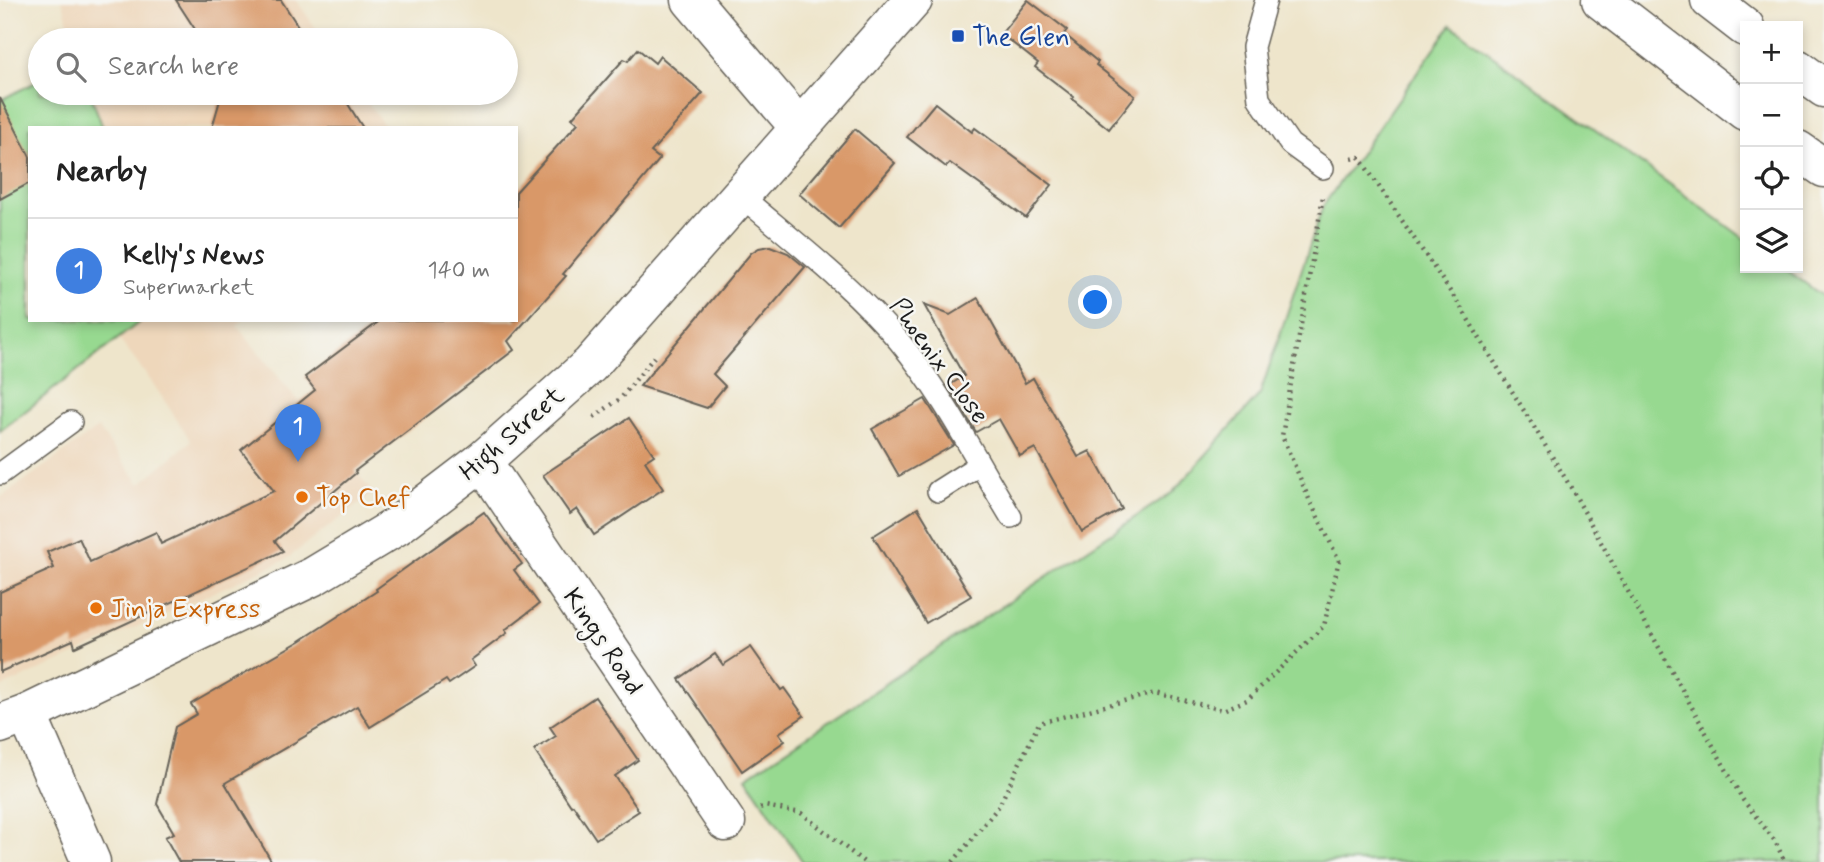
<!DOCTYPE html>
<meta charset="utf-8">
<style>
body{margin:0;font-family:Mynerve,sans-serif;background:#f6f6f6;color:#222}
.controls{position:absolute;right:21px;top:21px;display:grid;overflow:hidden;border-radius:0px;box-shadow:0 4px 10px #0003}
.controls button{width:63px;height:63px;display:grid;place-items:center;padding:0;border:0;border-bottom:2px solid #e0e0e0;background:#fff;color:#222;font:35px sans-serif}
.you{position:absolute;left:1096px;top:303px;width:24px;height:24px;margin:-18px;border:5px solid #fff;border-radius:50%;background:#1a73e8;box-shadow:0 0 0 10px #1a73e833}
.badge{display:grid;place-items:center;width:46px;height:46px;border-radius:50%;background:#0f766e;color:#fff;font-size:23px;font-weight:700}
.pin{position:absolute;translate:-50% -58px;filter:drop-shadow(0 2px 4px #0008)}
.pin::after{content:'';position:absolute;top:37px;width:24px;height:21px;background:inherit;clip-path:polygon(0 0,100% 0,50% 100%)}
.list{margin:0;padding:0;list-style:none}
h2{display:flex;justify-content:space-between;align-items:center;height:91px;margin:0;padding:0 28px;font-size:30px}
h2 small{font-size:23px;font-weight:400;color:#767676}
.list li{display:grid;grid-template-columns:46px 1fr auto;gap:21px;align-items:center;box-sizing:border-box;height:105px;padding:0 28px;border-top:2px solid #e0e0e0}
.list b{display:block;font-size:26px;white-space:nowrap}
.list p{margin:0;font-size:23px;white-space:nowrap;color:#767676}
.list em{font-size:23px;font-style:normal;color:#767676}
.icon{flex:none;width:38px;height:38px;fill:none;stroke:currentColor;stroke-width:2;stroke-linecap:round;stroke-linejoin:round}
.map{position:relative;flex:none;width:1824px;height:862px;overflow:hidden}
.search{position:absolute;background:#fff;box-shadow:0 4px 10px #0003;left:28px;top:28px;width:490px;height:77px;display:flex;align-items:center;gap:18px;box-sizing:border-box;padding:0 24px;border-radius:38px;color:#767676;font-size:26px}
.panel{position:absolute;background:#fff;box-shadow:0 4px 10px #0003;left:28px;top:126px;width:490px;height:196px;border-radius:0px}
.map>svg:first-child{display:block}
</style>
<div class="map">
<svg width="1824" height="862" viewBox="0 0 1824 862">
<rect width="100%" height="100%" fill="#f6f6f2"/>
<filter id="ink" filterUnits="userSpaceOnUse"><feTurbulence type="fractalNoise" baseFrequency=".0143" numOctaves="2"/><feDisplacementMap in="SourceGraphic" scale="14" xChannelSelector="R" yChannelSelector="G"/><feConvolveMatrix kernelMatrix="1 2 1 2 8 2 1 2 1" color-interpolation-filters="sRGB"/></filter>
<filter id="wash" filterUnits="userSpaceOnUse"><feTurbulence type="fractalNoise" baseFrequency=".00686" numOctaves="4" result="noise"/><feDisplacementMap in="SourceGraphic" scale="28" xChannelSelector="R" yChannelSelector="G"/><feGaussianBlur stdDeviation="1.57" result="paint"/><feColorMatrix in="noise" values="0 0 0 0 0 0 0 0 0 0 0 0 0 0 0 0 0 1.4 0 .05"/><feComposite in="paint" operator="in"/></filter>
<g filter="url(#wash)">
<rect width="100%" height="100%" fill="#eee5cb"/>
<!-- built -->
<g fill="#eed7bb">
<path d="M62,0H296L324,40H73Z"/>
<path d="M90,93H361L386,128H103Z"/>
<path d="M142,320H244L237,326L373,493L285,560L0,688V498L98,428L140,484L191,441L154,385L118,338Z"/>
</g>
<!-- green -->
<g fill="#97d990" stroke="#5a7a56" stroke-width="2">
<path d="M1451,25L1745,239V268H1784L1824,297V862H803L746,777L1173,492L1260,394L1323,206Z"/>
<path d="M40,80V93H90L103,128H30V320H142L0,431V100Z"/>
</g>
<g id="blocks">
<!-- building -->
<g fill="#d99868">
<path d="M176,0H281L307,40H202Z"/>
<path d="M1028,0L1067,30L1064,34L1098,62L1096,65L1135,96L1109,129L1072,99L1074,97L1035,67L1038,63L1001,34Z"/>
<path d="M638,49L655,63L660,56L703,93L651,152L660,159L563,274L566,276L508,341L514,350L355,471L356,473L275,541L283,551L75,647L73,640L0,672V592L54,568L47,552L79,538L90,562L156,532L161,544L274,491L241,450L315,390L305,377L381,320H516V192L578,123L572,118L624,59L628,61Z"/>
<path d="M222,93H341L363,128H212Z"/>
<path d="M0,98L30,157V183L0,199Z"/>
<path d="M935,103L972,132L975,128L1052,185L1026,218L950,163L946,167L907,137Z"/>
<path d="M855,129L895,163L839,228L799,194Z"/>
<path d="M770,246L788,253L805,267L713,374L725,386L707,408L640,386L751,253L759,248Z"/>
<path d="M978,298L1025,383L1033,378L1078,457L1090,451L1122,509L1082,532L1035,448L1020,456L999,419L976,432L948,386L964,376L924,305L950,315Z"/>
<path d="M925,399L954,445L899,476L872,429Z"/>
<path d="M629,418L654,455L645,461L663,489L594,535L577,509L570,514L543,475Z"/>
<path d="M918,508L971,596L926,623L873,536Z"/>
<path d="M484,512L522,564L514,570L539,604L505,630L507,633L471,660L475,666L449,684L446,680L370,727L357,706L225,783L272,862H179L165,837L174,833L157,804L175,727L197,714L191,704L300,641L377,591L376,589Z"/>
<path d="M751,647L781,690L784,688L804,716L779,733L785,741L742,771L679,679L715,654L723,665Z"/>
<path d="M595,697L638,760L615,776L639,811L596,839L573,805L571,806L534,750L556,736L550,727Z"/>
</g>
</g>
</g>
<g filter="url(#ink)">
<use href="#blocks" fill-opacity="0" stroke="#666259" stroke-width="2"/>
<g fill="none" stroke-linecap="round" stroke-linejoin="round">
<!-- lane casing -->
<g stroke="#666259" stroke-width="24">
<g id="lane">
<path d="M1266,0L1253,47L1259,99L1290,144L1323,168"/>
<path d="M741,196C796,243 853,286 899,341C943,394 975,458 1011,517"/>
<path d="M0,474L71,422"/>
<path d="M938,491L979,465"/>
</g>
</g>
<!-- street casing -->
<g stroke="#666259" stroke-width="41">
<g id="street">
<path d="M691,0L799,127"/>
<path d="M482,461L726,822"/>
<path d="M27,714L91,862"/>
</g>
</g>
<!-- primary casing -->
<g stroke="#666259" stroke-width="41">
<path id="primary" d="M0,724L27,714L314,576L397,526L482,461L590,365L913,0"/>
</g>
<!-- highway casing -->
<g stroke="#666259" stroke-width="41">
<g id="highway">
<path d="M1601,0L1745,111"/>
<path d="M1710,0L1745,27"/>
<path d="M1798,69L1824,88"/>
<path d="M1798,150L1824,168"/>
</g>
</g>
<!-- path -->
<g stroke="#666259" stroke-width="4.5" stroke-dasharray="2 5" stroke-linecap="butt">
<path d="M1352,159L1359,157L1460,306L1570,486L1743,800L1775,841L1785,862"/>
<path d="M594,417L621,398L654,357"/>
<path d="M760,808L765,806L801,813L864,862"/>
<path d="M953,862L999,806L1039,723L1155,693L1223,710L1247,700L1324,626L1339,560L1309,499L1282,436L1323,196"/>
</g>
<!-- lane -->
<use href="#lane" stroke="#fff" stroke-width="21"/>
<!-- street -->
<use href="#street" stroke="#fff" stroke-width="38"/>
<!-- primary -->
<use href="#primary" stroke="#fff" stroke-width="38"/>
<!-- highway -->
<use href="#highway" stroke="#fff" stroke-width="38"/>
</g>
</g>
<!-- markers -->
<rect fill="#1a4fb4" stroke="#f6f6f2" stroke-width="2.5" x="951" y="29" width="14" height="14" rx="3.5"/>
<g fill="#e8710a" stroke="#f6f6f2" stroke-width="2.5">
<circle cx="302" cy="497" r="7"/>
<circle cx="96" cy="608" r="7"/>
</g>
<g text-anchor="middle" stroke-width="5" stroke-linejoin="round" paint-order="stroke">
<!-- transit labels -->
<g font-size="26" fill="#164399" stroke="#f6f6f2" text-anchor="start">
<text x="972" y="45">The Glen</text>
</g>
<!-- street labels -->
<g font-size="26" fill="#1c1c1c" stroke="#f6f6f2">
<text transform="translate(940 360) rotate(54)" y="9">Phoenix Close</text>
<text transform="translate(511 433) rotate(-41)" y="9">High Street</text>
<text transform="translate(604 641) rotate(56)" y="9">Kings Road</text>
</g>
<!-- food labels -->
<g font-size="26" fill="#c56008" stroke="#f6f6f2" text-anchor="start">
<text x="316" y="506">Top Chef</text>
<text x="110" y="617">Jinja Express</text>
</g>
</g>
</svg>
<div class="controls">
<button>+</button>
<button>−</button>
<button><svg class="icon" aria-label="locate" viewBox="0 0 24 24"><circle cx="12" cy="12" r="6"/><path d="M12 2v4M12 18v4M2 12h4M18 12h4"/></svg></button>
<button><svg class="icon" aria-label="layers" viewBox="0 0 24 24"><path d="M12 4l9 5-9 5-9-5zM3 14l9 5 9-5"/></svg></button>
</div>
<div class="you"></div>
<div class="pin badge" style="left:298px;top:462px;background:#3f7fe0">1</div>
<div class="search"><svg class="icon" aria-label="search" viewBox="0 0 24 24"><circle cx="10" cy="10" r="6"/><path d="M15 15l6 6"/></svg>Search here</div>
<section class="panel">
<h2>Nearby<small></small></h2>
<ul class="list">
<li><span class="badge" style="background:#3f7fe0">1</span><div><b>Kelly's News</b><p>Supermarket</p></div><em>140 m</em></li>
</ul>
</section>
</div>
